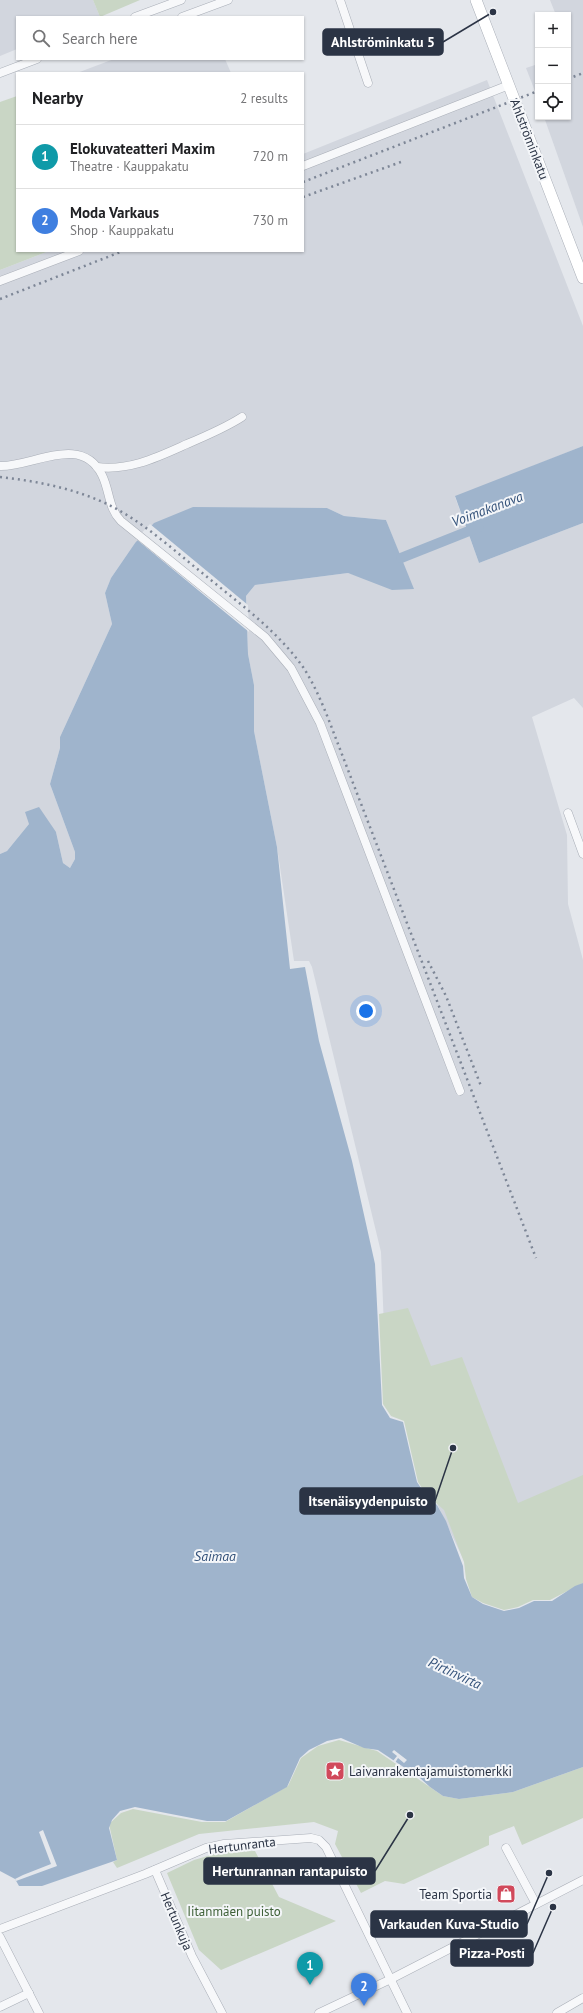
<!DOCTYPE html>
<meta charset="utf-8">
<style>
body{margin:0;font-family:"PT Sans",sans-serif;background:#f2f2f2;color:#202124}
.controls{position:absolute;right:12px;top:12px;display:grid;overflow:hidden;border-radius:0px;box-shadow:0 1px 3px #0004}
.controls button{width:36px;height:36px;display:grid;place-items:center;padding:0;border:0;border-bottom:1px solid #e0e0e0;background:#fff;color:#202124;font:20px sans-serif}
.you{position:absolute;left:366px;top:1011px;width:14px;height:14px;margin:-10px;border:3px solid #fff;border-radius:50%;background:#1a73e8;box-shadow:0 0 0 6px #1a73e833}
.badge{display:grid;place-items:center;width:26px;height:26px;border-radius:50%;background:#db2777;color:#fff;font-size:13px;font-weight:700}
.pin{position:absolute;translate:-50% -33px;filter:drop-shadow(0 1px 2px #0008)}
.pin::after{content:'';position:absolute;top:21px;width:14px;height:12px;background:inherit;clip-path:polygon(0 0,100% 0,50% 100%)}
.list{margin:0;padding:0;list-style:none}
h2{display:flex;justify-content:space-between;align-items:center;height:52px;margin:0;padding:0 16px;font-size:17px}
h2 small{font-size:13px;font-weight:400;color:#757577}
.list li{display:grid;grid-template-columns:26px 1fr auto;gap:12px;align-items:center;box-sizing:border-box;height:64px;padding:0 16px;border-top:1px solid #e0e0e0}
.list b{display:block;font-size:15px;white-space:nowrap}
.list p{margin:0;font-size:13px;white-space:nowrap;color:#757577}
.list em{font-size:13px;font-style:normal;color:#757577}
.icon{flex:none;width:22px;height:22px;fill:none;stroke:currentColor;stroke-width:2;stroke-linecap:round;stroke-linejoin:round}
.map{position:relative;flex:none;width:583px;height:2013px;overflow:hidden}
.search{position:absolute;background:#fff;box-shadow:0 1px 3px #0004;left:16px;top:16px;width:288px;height:44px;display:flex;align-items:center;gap:10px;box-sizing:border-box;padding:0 14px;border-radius:0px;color:#757577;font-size:15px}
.panel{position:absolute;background:#fff;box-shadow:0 1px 3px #0004;left:16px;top:72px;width:288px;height:180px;border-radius:0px}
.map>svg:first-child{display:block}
</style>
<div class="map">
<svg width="583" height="2013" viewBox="0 0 583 2013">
<rect width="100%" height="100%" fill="#e4e7ec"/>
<!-- built -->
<g fill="#d2d6de">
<path d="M0,0H93L100,17H17V49L0,56Z"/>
<path d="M550,0H583V227L544,117H568V53L570,52L568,46V15H556Z"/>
<path d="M114,59H225L231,73H77Z"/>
<path d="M538,64V99L526,68Z"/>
<path d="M487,80L583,326V446L455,497L479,563L583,523V708L574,698L532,717L567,835L568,904L583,960V1577L474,1582L415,1457L406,1419L387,1404L381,1252L312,967L309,961H294L277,847L254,731V685L248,654L246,596L255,585L348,573L370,580L413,589L386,520L344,516L327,508L135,543L111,578L105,593L112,624L60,737V748L50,784L75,852V859L70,868L63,863L56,832L29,824L7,851L0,854V270L49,251H303V154Z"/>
</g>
<!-- green -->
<g fill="#c9d6c5">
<path d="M93,0H140L100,17Z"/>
<path d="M17,96V251H49L0,270V102Z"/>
<path d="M408,1308L431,1366L462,1357L518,1503L583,1475V1583L550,1600H533L518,1607L504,1610L483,1603L472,1597L466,1579L464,1562L444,1510L426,1494L418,1482L404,1421L391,1416L383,1404L379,1314Z"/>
<path d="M339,1740L377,1751L443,1796L459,1799L513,1792L583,1767V1818L522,1845L514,1826L489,1836V1845L404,1884L385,1881L361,1893L335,1844L338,1831L314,1822L199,1834L117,1868L113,1862L117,1860L109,1824L121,1813L133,1809L202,1822H225L288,1786L301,1758L318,1746Z"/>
<path d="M255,1851L279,1897L336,1921L221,1970L199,1950L167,1873L194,1860L221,1852Z"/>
</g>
<!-- water -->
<g fill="#9fb4cc">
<path d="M583,446V523L479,563L455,496Z"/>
<path d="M193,507L327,508L344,516L386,520L414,589L392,590L348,573L255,585L246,596L248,654L254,685V731L277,847L290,969L305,967L319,1041L352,1161L375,1264L382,1405L390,1418L403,1422L417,1482L425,1494L437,1505L446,1521L463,1566L464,1578L472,1597L483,1604L504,1611L519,1608L534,1601H552L575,1586L583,1583V1767L513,1792L459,1799L443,1796L430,1787L420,1778L378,1750L364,1748L341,1738L327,1741L309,1750L300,1758L287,1787L226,1821H207L135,1807L120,1811L112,1820L109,1828L117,1860L42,1886H19L15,1879L0,1871V854L7,851L29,824L25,812L39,807L56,832L63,863L70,868L75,859V852L50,784L60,748V737L112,624L105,593L111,578L135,543L154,523Z"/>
</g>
<!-- pier -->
<g fill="#e4e7ec">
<path d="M150,524L248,605L249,632L136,539Z"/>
<path d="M394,1750L407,1760L404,1763L398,1758L395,1763L393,1761L397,1756L392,1752Z"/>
<path d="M43,1830L57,1866L16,1881L15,1879L23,1875L51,1864L39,1832Z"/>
</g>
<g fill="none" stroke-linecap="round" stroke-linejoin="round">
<!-- canal -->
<path stroke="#9fb4cc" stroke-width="10" d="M401,558L479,527"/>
<!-- street casing -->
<g stroke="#a9aeb7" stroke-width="9">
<g id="street">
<path d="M340,0L368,83"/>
<path d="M135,17L181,0"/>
<path d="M182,17L228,0"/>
<path d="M0,73L37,59"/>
<path d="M303,166L509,85"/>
<path d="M0,281L79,251"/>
<path d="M0,466C33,467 81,433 102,475C110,491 108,508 121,521L265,637L291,668L320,723L460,1091"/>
<path d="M97,467C130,471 158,457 187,444C206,436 225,428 242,417"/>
<path d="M568,813L583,854"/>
<path d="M506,1848L536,1904"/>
<path d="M155,1870L192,1956L222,2013"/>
<path d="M0,1929L145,1874L206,1848L224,1844L311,1838L319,1840L326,1847L407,2013"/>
<path d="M0,1937L39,2013"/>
<path d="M0,2007L29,1993"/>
<path d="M319,2013L391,1979L583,1880"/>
<path d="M557,2013L583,1998"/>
</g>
</g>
<!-- secondary casing -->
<g stroke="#a9aeb7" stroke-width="12">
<path id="secondary" d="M476,0L583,278"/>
</g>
<!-- street -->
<use href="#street" stroke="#f7f8fa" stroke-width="8"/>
<!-- secondary -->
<use href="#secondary" stroke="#fff" stroke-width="11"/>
<!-- rail -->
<g stroke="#7d8696" stroke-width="2.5" stroke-dasharray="2 4" stroke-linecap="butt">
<path d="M568,79L583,73"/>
<path d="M303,182L538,91"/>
<path d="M303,197L401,162"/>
<path d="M0,299L123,251"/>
<path d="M0,477C36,481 72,488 105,503C141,520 171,548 201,572C236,601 276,629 303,667C318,690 328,718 338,744L536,1258"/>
<path d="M428,961L446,996L481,1086"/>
</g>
</g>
<!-- icons -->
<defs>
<g id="sight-square" transform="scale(1)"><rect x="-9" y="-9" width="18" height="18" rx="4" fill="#d1495b" stroke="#f4f6f9"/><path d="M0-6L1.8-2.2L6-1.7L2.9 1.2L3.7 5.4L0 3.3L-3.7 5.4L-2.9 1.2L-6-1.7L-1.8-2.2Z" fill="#fff"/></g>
<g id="shop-square" transform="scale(1)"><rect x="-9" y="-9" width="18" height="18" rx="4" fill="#d1495b" stroke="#f4f6f9"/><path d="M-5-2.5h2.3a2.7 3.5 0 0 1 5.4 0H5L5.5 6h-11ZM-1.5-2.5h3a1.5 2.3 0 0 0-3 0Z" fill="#fff"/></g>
</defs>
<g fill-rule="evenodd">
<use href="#sight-square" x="335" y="1771"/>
<use href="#shop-square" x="506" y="1894"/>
</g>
<g text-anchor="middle" stroke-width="4" stroke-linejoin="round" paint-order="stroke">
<!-- street labels -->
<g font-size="13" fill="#2b3445" stroke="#f4f6f9">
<text transform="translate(530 139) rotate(69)" y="5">Ahlströminkatu</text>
<text transform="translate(242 1845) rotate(-7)" y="5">Hertunranta</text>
<text transform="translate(177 1921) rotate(67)" y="5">Hertunkuja</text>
</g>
<!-- poi labels -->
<g font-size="13" fill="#2b3445" stroke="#f4f6f9" text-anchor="start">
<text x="349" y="1776">Laivanrakentajamuistomerkki</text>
<text x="492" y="1899" text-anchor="end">Team Sportia</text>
</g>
<!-- park labels -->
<g font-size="13" fill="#3f6138" stroke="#f4f6f9">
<text x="234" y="1916">Iitanmäen puisto</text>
</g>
<!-- water labels -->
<g font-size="14" font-style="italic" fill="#34527a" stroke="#f4f6f9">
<text transform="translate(487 509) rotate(-21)" y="5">Voimakanava</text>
<text x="215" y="1561">Saimaa</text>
<text transform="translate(455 1673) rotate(25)" y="5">Pirtinvirta</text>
</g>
</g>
<!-- callouts -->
<path fill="none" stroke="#2b3445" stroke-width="1.5" d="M493 12L443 42M453 1448L435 1501M410 1815L375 1871M549 1873L527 1924M553 1907L533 1953"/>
<g fill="#2b3445" stroke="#f4f6f9" stroke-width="1.5">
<circle cx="493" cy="12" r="4"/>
<circle cx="453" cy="1448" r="4"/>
<circle cx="410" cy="1815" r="4"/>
<circle cx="549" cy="1873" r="4"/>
<circle cx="553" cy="1907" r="4"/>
</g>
<g fill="#2b3445" stroke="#2b3445" stroke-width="1.5">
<rect x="323" y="29" width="120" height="26" rx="4"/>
<rect x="300" y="1488" width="135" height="26" rx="4"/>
<rect x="204" y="1858" width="171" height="26" rx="4"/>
<rect x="371" y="1911" width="156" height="26" rx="4"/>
<rect x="451" y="1940" width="82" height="26" rx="4"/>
</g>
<g font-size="14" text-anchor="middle" font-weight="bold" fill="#fff">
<text x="383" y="47">Ahlströminkatu 5</text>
<text x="368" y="1506">Itsenäisyydenpuisto</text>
<text x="290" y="1876">Hertunrannan rantapuisto</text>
<text x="449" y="1929">Varkauden Kuva-Studio</text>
<text x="492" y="1958">Pizza-Posti</text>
</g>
</svg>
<div class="controls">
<button>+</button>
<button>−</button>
<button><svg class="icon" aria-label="locate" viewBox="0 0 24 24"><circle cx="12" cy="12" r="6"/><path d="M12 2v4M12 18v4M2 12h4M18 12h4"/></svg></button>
</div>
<div class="you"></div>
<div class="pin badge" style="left:310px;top:1985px;background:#0f9aa8">1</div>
<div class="pin badge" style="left:364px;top:2006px;background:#3f7fe0">2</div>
<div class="search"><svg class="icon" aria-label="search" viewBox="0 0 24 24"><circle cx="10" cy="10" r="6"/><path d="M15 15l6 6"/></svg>Search here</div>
<section class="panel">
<h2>Nearby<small>2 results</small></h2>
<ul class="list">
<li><span class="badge" style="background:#0f9aa8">1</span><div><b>Elokuvateatteri Maxim</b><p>Theatre · Kauppakatu</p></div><em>720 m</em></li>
<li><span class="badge" style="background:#3f7fe0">2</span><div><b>Moda Varkaus</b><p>Shop · Kauppakatu</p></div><em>730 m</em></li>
</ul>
</section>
</div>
